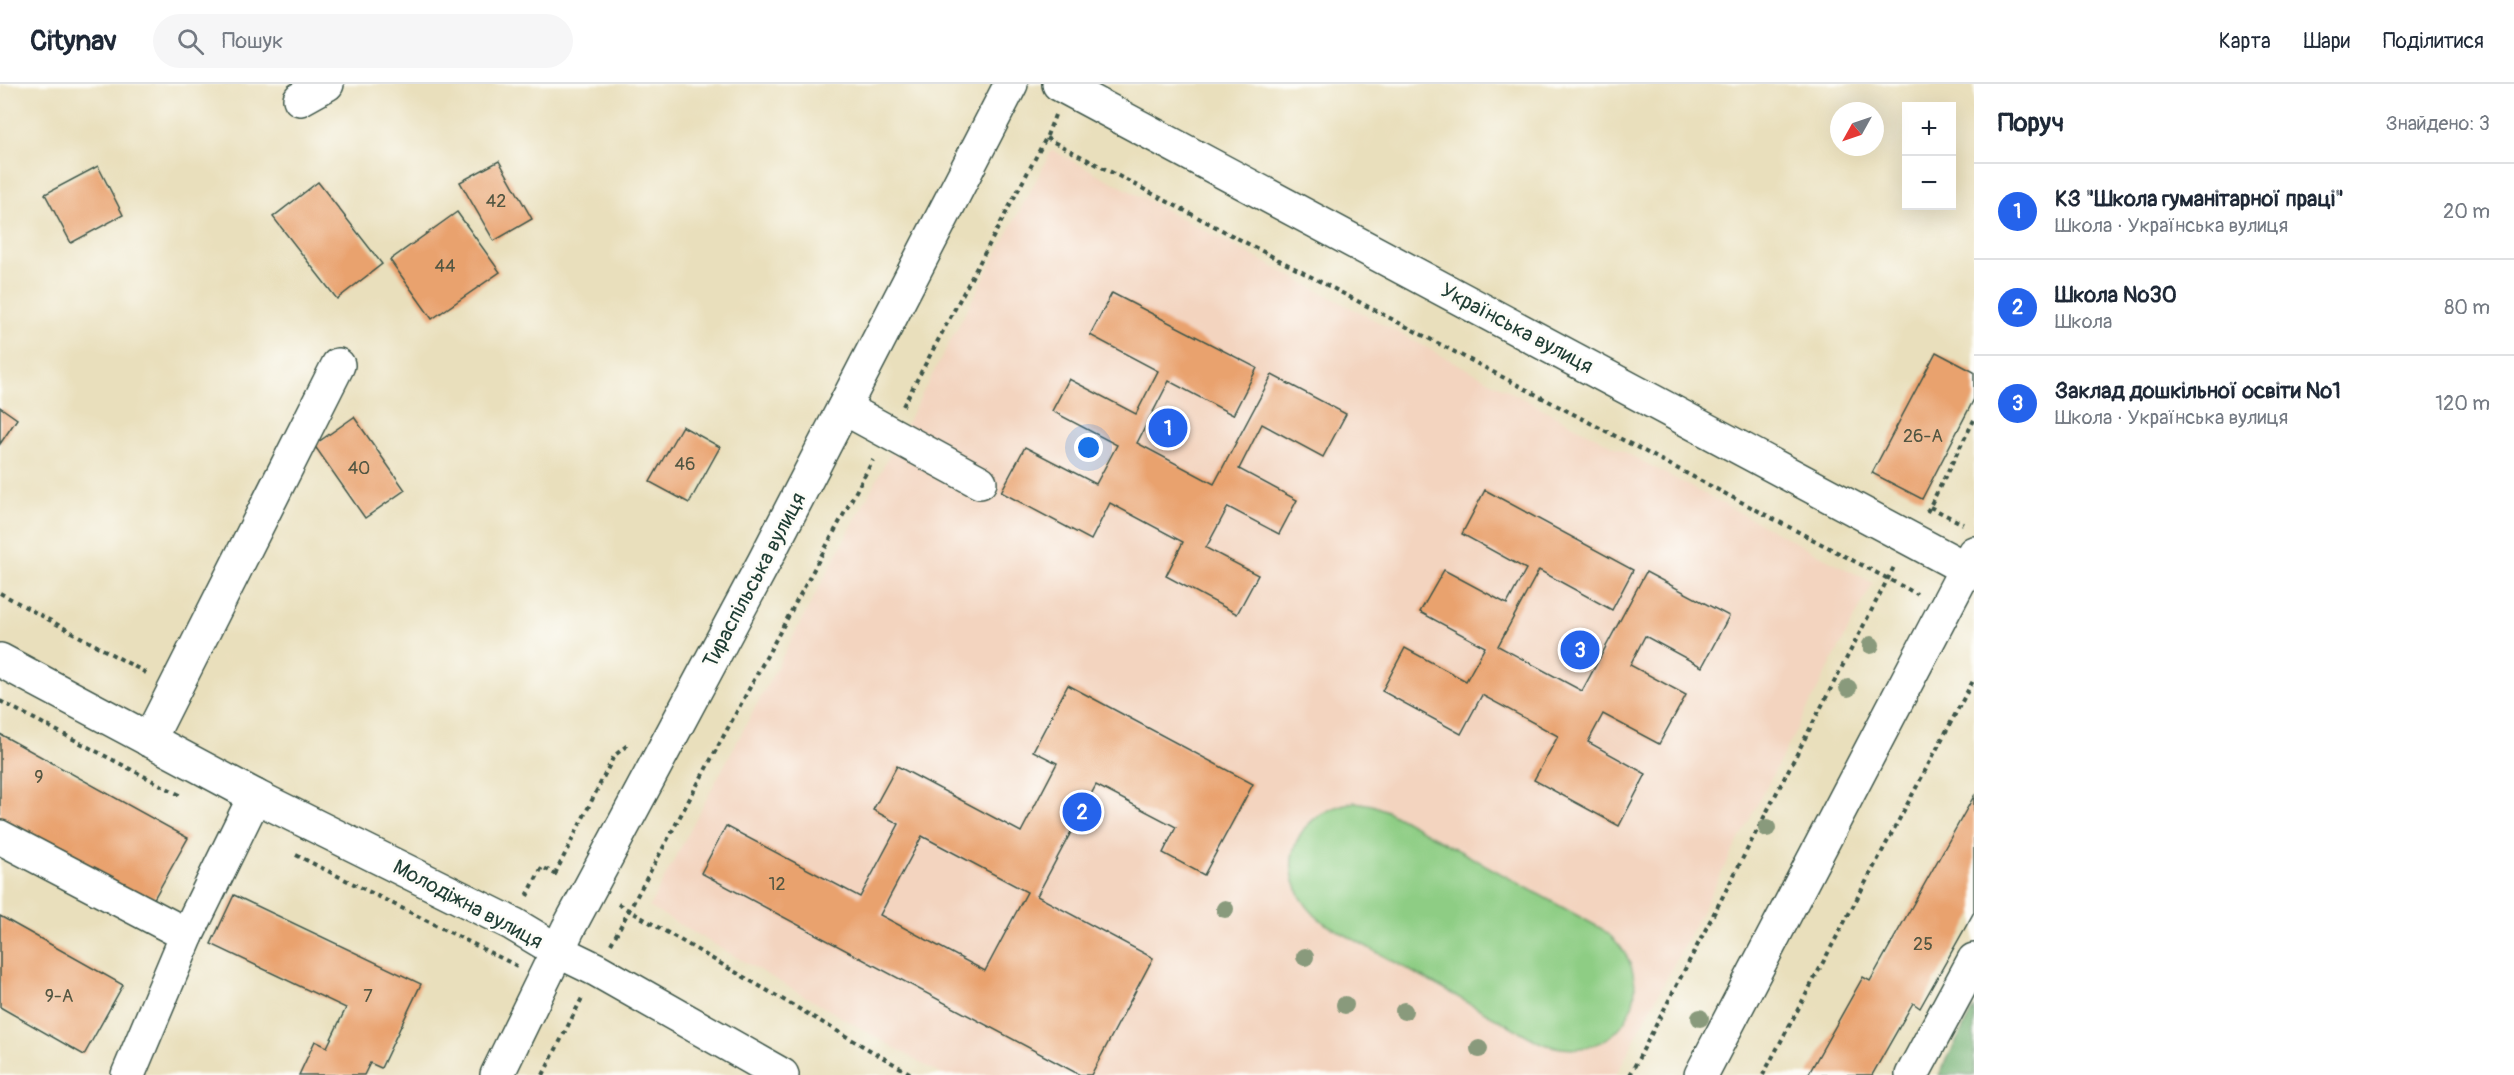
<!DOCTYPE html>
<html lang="uk">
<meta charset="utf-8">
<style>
body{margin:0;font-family:Pangolin,sans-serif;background:#f6f6f7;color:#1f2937}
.controls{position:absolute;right:18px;top:18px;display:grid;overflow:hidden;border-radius:0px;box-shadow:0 6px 24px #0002}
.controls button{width:54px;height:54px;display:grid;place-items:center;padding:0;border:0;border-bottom:2px solid #e0e1e3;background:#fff;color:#1f2937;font:30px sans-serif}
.compass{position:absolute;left:1830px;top:18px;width:54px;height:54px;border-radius:50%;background:#fff;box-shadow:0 6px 24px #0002;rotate:230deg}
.you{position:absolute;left:1089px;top:364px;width:21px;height:21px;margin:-15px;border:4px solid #fff;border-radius:50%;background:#1a73e8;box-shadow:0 0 0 9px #1a73e833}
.badge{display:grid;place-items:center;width:39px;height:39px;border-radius:50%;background:#2563eb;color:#fff;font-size:20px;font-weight:700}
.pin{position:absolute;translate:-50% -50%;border:3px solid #fff;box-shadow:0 2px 6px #0006}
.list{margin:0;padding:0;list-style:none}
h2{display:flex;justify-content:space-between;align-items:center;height:78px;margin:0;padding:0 24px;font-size:26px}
h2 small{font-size:20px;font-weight:400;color:#747a83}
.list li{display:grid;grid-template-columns:39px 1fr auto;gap:18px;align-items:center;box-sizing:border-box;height:96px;padding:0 24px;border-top:2px solid #e0e1e3}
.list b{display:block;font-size:22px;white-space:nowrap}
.list p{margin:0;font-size:20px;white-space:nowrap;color:#747a83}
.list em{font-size:20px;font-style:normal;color:#747a83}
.icon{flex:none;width:33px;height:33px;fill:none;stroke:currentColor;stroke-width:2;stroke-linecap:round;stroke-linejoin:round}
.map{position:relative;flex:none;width:1974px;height:991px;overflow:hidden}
header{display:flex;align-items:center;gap:36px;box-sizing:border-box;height:84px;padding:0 30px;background:#fff;border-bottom:2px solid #e0e1e3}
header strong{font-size:28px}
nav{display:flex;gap:33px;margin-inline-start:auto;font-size:21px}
.search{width:420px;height:54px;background:#f6f6f7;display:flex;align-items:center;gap:15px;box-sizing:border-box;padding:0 21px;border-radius:33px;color:#747a83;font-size:22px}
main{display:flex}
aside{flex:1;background:#fff}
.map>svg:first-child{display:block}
</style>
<header>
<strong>Citynav</strong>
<div class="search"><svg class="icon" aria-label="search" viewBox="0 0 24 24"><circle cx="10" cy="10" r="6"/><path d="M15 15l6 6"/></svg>Пошук</div>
<nav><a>Карта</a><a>Шари</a><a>Поділитися</a></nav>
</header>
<main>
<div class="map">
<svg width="1974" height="991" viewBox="0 0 1974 991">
<rect width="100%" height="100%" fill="#fdfcf7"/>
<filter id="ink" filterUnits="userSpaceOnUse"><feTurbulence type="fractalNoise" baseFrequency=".0167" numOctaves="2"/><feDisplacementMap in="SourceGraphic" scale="12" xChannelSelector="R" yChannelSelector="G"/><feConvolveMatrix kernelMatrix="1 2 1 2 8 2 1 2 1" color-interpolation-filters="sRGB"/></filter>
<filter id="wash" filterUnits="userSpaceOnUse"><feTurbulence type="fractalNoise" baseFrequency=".008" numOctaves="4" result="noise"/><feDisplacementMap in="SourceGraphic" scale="24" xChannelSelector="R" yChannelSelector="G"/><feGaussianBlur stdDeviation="1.35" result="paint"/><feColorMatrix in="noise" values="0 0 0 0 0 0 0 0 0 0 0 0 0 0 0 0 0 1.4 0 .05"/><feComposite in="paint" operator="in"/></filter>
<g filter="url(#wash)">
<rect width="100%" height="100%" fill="#e9dfbc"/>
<!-- built -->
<path fill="#f3d4bf" d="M1052,66L1873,499L1616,991H942L649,823Z"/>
<!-- green -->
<path fill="#8ecd84" stroke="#56855c" stroke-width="1.5" d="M1355,718L1372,721L1387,727L1602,845C1672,897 1620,990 1539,958L1324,839C1270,797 1286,729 1355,718Z"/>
<!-- forest -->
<path fill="#72b072" stroke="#487653" stroke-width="1.5" d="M1974,923V991H1939Z"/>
<g id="blocks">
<!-- building -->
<g fill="#e9a26e" fill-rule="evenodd">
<path d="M499,77L532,135L494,157L460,98Z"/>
<path d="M98,82L123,131L71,159L45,110Z"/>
<path d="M318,98L382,180L337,215L273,133Z"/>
<path d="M457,128L500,188L432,235L390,176Z"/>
<path d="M1112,209L1257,284L1233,331L1169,297L1137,359L1214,400L1272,291L1346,330L1323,373L1262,340L1239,385L1297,416L1279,450L1228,423L1206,464L1258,491L1237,530L1166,492L1183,458L1110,419L1091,456L1001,408L1025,363L1096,400L1117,361L1052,327L1069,295L1136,330L1158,287L1090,251Z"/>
<path d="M1936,268L1974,288V315L1922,415L1872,389Z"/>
<path d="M0,323L17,335L0,360Z"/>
<path d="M354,333L405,406L365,434L314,361Z"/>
<path d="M682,342L720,363L689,419L650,398Z"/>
<path d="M1485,406L1633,486L1612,526L1539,486L1498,562L1582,607L1646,488L1729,532L1702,583L1645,552L1630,581L1686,611L1659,660L1603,630L1588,658L1646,690L1619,742L1534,696L1558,652L1482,611L1461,650L1382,607L1405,564L1466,597L1485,563L1420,528L1444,486L1507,520L1526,485L1462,450Z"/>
<path d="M1068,601L1253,700L1204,791L1163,769L1176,743L1096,701L1037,812L1153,874L1091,991H1080L701,789L726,742L860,813L899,740L873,726L897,682L1021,748L1057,679L1033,667ZM922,752L1027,808L985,887L880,831Z"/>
<path d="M0,650L188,754L151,820L0,737Z"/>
<path d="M1974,712V828L1920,924L1913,919L1872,991H1808L1863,893L1870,897Z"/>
<path d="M234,811L421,900L381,984L370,979L364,991H299L315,957L327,963L346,924L211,860Z"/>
<path d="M0,832L123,901L84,971L0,923Z"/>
</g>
</g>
</g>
<g filter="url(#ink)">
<use href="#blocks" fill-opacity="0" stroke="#3d5548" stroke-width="1.5"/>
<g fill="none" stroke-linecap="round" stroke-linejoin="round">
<!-- minor casing -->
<g stroke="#3d5548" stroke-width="36">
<g id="minor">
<path d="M1059,0L1974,489"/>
<path d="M300,15L327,0"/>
<path d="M844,324L980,398"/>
<path d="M0,576L255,712L513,840L558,867L597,886L782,991"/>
<path d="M149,656L338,281"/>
<path d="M0,753L187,851L255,712"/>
<path d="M128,991L187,851"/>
<path d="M497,991L568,845L764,478L1011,0"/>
<path d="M1701,991L1974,469"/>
<path d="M1912,991L1974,876"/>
</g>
</g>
<!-- path -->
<g stroke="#3d5548" stroke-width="4" stroke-dasharray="4.5 4.5" stroke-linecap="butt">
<path d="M1046,54L1917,510"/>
<path d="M903,322L1046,54L1055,31"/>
<path d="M1930,423L1963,440"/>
<path d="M1927,428L1974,336"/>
<path d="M0,509L148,590"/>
<path d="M0,617L180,711"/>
<path d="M296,771L517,882"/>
<path d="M555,790L614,672L630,659"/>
<path d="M527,812L542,783L557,791"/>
<path d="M618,820L913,991"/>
<path d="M611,860L873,376"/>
<path d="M543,991L582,914"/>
<path d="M1630,991L1895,481"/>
<path d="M1763,991L1974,595"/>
</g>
<!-- minor -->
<use href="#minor" stroke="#fff" stroke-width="33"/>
</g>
<!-- trees -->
<g fill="#899a7c">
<circle cx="1871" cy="561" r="9"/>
<circle cx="1848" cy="604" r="9"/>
<circle cx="1767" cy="744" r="9"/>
<circle cx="1225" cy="825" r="9"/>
<circle cx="1305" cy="873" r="9"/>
<circle cx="1345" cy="921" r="9"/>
<circle cx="1404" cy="927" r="9"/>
<circle cx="1700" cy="934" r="9"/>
<circle cx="1479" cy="965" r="9"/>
</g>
</g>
<g text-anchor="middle" stroke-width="5" stroke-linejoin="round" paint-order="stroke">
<!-- number labels -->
<g font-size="18" fill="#525642">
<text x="496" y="123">42</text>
<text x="445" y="188">44</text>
<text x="1923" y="358">26-А</text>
<text x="685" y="386">46</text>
<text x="359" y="390">40</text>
<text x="39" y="699">9</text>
<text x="777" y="806">12</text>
<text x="1923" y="866">25</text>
<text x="59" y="918">9-А</text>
<text x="368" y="918">7</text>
</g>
<!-- street labels -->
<g font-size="21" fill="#1f3d34" stroke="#fdfcf7">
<text transform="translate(1517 244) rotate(28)" y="7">Українська вулиця</text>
<text transform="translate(754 496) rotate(-62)" y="7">Тираспільська вулиця</text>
<text transform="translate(468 820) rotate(28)" y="7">Молодіжна вулиця</text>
</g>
</g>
</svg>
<div class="controls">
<button>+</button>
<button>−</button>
</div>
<svg class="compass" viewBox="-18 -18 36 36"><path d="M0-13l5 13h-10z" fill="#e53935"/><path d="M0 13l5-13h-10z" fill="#747a83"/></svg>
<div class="you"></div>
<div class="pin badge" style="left:1168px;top:344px">1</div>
<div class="pin badge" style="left:1082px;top:728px">2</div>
<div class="pin badge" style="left:1580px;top:566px">3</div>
</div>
<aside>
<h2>Поруч<small>Знайдено: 3</small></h2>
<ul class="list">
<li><span class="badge">1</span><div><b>КЗ &quot;Школа гуманітарної праці&quot;</b><p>Школа · Українська вулиця</p></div><em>20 m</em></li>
<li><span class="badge">2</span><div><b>Школа №30</b><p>Школа</p></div><em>80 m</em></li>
<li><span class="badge">3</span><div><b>Заклад дошкільної освіти №1</b><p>Школа · Українська вулиця</p></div><em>120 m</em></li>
</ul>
</aside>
</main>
